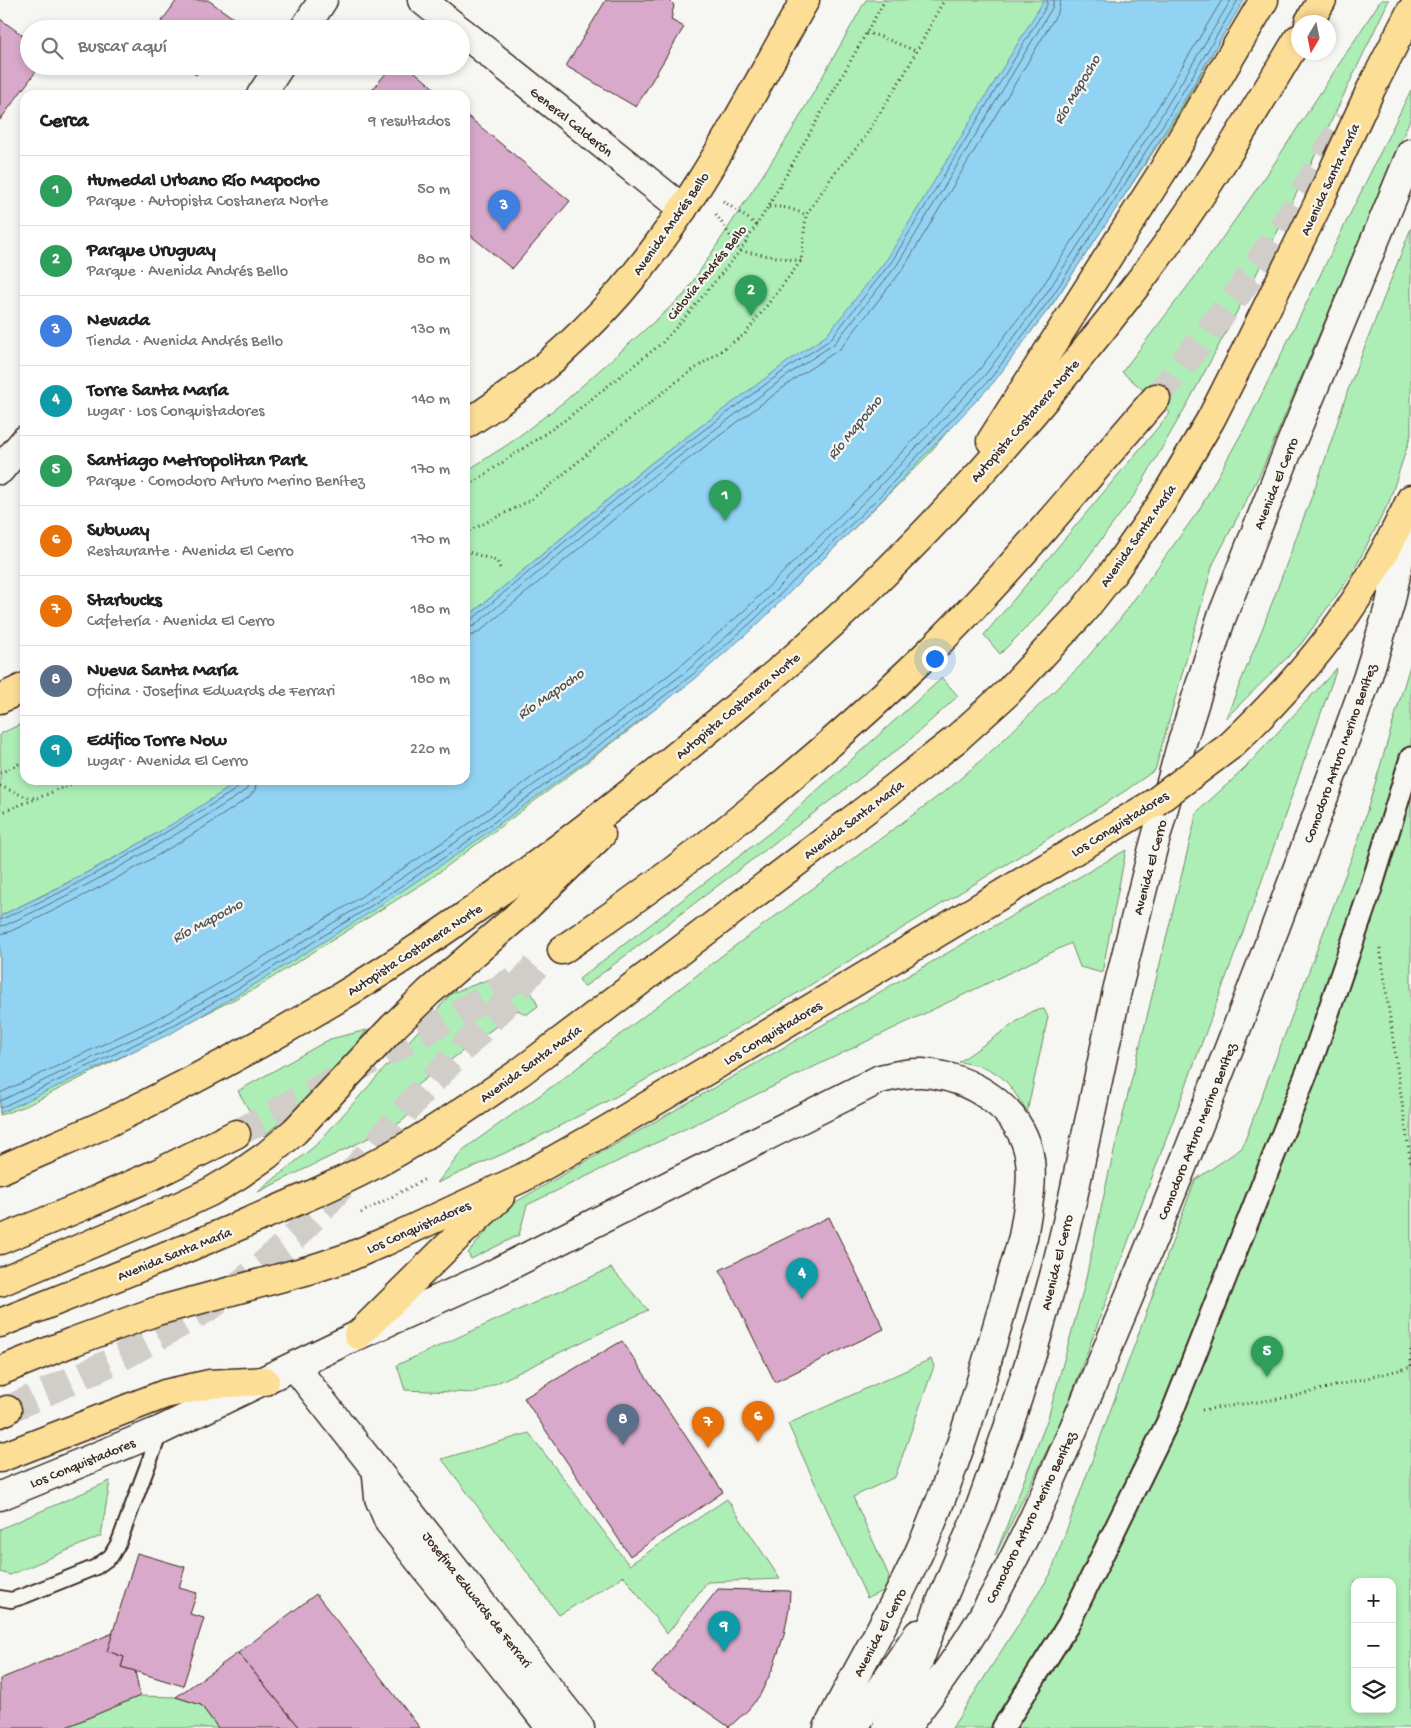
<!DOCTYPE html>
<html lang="es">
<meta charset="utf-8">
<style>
body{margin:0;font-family:"Gochi Hand",sans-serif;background:#f2f2f2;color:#222}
.controls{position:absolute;right:15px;bottom:15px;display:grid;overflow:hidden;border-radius:10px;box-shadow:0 2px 8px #0003}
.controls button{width:45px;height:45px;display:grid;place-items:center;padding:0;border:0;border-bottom:1px solid #e0e0e0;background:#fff;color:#222;font:25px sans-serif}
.compass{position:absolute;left:1291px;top:15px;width:45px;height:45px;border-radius:50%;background:#fff;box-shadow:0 2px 8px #0003;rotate:190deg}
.you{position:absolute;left:934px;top:658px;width:18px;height:18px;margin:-12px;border:4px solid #fff;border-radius:50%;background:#1a73e8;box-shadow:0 0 0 8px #1a73e833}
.badge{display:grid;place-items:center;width:32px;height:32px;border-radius:50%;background:#1f6fb2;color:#fff;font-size:16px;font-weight:700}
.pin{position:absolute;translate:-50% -41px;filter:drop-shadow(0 1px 2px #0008)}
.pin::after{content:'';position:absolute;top:26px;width:18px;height:15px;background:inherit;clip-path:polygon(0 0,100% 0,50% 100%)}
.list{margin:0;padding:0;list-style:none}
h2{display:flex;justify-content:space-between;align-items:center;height:65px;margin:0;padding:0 20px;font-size:21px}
h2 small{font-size:16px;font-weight:400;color:#767676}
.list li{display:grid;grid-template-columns:32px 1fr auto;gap:15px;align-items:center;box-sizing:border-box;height:70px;padding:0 20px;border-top:1px solid #e0e0e0}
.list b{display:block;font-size:19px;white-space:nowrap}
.list p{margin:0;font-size:16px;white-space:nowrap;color:#767676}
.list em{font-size:16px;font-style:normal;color:#767676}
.icon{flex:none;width:28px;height:28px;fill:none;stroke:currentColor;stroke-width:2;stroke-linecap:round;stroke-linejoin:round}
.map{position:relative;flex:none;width:1411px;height:1728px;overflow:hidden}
.search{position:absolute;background:#fff;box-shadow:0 2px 8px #0003;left:20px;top:20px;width:450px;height:55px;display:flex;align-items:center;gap:12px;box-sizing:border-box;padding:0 18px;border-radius:28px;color:#767676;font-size:19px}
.panel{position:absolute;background:#fff;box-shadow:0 2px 8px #0003;left:20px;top:90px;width:450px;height:695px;border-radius:15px}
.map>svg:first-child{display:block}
</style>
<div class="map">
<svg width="1411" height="1728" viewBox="0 0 1411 1728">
<rect width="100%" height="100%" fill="#f6f6f2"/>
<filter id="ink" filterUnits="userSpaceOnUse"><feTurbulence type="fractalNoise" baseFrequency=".02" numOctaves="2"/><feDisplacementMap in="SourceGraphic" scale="10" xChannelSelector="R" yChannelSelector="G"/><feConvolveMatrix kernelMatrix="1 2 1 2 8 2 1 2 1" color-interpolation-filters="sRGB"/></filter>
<g filter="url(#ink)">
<!-- green -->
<g fill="#adeeb7" stroke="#748c6a" fill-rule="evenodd">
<path d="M866,0H1243L1175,119L1052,305L927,456L796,586L635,726L430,879L254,989L26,1106L0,1115V923L465,780L737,400L650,464L465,619V472L510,443L565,401L684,295L791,132Z"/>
<path d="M1381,0H1389L1307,172L1248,291L1189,401L1136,493L1083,564L1036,618L1000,654L984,635L1170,413L1122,372L1194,278L1266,176Z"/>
<path d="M1411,90V117L1261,472L1213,564L1155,770L1122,793L781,1003L615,1097L521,1146L437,1183L464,1149L564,1078L728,951L952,786L998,745L1080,666L1120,619L1199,510L1250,418Z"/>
<path d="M1411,228V435L1389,502L1352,574L1301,644L1226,718L1263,627L1323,466L1348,390Z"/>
<path d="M1411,662V1728H952L1050,1575L1195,1180L1242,1148L1358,841ZM1355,1582H1392V1709H1355Z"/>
<path d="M1337,668L1257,894L1062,1420L995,1556L1048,1418L1084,1287L1109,1172L1197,812L1243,770Z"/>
<path d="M942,678L958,696L905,744L584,987L579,979L772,831Z"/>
<path d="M25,722V780H241C165,833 83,876 0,916V734Z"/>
<path d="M1126,850L1102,973L1080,967L1071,943L527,1205L519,1235L471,1259L468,1253L507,1207Z"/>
<path d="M503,974C525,982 529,985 538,1006L526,1015L518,1010L417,1085L409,1097L414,1110L401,1122L258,1192L316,1145L452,993Z"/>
<path d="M1044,1009L1048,1017L1027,1112C1006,1078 1000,1068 959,1062L1032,1011Z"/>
<path d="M367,1030L333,1076L264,1136L238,1091L330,1039Z"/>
<path d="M611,1268L648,1310L476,1393L405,1390L397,1365Z"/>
<path d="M931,1359L934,1366L895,1477L853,1497L889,1576L886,1590L867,1598L788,1424Z"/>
<path d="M529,1433L629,1565L727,1499L780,1579L707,1582L667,1634L624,1576L559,1615L442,1459Z"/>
<path d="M110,1481L101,1536L10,1575L0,1572V1529Z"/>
<path d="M140,1696L176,1697L201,1705L218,1728H64Z"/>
</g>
<!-- water -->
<path fill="#92d3f4" stroke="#6f8f9e" d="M1044,0H1244L1171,122L1108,221L1055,300L994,382L884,498L759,623L695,679L617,738L462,851L363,917L257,983L170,1034L0,1113V916L56,889L120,855L182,818L241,780H465V619L650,464L790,360L826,336L887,259Z"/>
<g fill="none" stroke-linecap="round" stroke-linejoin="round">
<!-- shore -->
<g stroke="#5e6e74" stroke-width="1">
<path d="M465,622L470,621L653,468L793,364L830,340L892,261L1047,5V0"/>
<path d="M465,628L474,626L657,473L796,369L834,344L897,265L1052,8L1054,0"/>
<path d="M465,636L473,635L479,632L662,479L800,375L840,349L903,269L1058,12L1061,0"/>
<path d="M0,920L59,893L122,859L232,792L241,785L243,780"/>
<path d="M0,926L6,925C86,888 161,845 236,797L247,789L249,780"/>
<path d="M0,934L9,932C92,893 174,850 249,797L255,790L257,780"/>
<path d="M0,1093L161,1017L247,967L353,902L452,836L606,723L683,664L746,609L871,485L979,370L1040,290L1092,211L1155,112L1222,0"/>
<path d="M0,1101L164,1024L251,974L357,908L456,842L610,729L688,670L751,615L876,490L985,375L1046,294L1098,215L1161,116L1231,0"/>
<path d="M0,1108L167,1029L254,979L360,913L460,847L614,734L692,675L755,619L881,495L990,379L1051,298L1103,218L1166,120L1238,0"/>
</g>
</g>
<!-- building -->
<g fill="#d8a9ca" stroke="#3b2a1e">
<path d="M177,0H208L236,20L230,29H156Z"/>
<path d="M606,0H669L674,5L671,20L684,27L636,107L566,66Z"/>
<path d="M0,19L29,40V66H40L0,120Z"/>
<path d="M185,66H202L196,75Z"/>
<path d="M392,66H408L442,95H368Z"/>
<path d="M465,114L570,201L512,269L465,231Z"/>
<path d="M829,1217L884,1329L775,1382L720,1270Z"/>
<path d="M622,1341L723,1492L630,1556L524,1398Z"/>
<path d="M137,1553L185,1567L179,1588L197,1593L190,1614L204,1618L183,1686L121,1667L124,1657L107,1651Z"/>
<path d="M718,1589L790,1591L789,1608L784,1635L773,1668L760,1695L749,1709L729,1727L652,1673Z"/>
<path d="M316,1594L420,1728H300L238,1653Z"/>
<path d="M113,1633L107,1651L124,1657L121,1667L135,1671L140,1696L64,1728H0V1679Z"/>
<path d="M238,1653L300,1728H218L201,1705L176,1697Z"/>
</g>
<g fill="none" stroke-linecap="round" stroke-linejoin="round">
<!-- motorway-tunnel -->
<g stroke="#d1cdc8" stroke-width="28" stroke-dasharray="28 14" stroke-linecap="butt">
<path d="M1156,398L1239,292L1292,213L1346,119"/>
<path d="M236,1134L468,1008L514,980"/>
<path d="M7,1410L120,1358L211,1306L253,1274L295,1236L324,1206L417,1097L500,1009L536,966"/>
</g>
<!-- service casing -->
<g stroke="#3b2a1e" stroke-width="18">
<path id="service" d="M0,1598L11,1600L24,1596L96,1567L111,1556L119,1542L161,1430"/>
</g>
<!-- pedestrian casing -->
<g stroke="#3b2a1e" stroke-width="25">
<path id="pedestrian" d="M1003,1728L1068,1625L1171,1415L1313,1057L1371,888L1411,758"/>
</g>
<!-- minor casing -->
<g stroke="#3b2a1e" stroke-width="31">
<g id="minor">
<path d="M304,29L323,0"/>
<path d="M261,95L280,66"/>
<path d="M0,470L25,440"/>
<path d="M359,1335L485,1278L880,1079C893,1076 907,1072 922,1073C970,1076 1023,1108 1030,1160C1033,1185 1027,1212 1023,1237C995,1332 970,1429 932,1522C904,1593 862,1659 828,1728"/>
</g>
</g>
<!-- tertiary casing -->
<g stroke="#3b2a1e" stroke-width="31">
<g id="tertiary">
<path d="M422,0L458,29"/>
<path d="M461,31L683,209"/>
<path d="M295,1367L580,1728"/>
<path d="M377,1476L379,1498L389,1522L551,1728"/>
<path d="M0,1496L161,1430L358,1335"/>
<path d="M853,1728L918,1634"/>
<path d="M887,1728L914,1674L942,1599L977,1516L1007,1431L1032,1354L1054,1276L1073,1197L1117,991L1152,852L1180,749L1221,619L1287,453L1411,153"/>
<path d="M905,1728C932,1693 959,1657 981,1619C1039,1519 1081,1410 1126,1304C1212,1099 1291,889 1367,679L1390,604L1409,513"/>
</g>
</g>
<!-- primary casing -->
<g stroke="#3b2a1e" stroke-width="31">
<g id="primary">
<path d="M465,425C537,379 603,319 654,250C712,172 757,84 805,0"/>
<path d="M0,699L25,687"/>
<path d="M1230,746C1283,696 1333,640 1370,577C1385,552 1398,526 1411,499"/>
<path d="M0,1323C83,1290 166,1258 248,1222C295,1202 341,1183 385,1159C432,1133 475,1103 519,1073L885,795L955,740L1007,693L1083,611L1112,574L1159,507L1211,419L1250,342L1317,206L1371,89L1411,11"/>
<path d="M358,1335L458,1236L500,1197"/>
<path d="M0,1371L72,1342L157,1311L309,1270L349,1257L384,1242L522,1178L605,1131L835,994L1154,803"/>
</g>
</g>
<!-- motorway casing -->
<g stroke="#3b2a1e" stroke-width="31">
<g id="motorway">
<path d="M1309,22L1322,0"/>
<path d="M991,441L1164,169L1264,0"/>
<path d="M562,950C691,863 812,765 924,657C1007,577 1080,485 1156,398"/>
<path d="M0,1170C35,1154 70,1140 105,1124C184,1086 262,1044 337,999C443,936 542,863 639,786C689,746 739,705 788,663C916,552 1036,416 1139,282C1198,205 1248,122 1298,39"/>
<path d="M0,1240L83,1206L158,1173L236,1134"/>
<path d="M0,1282L169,1211L210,1192L237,1176L267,1155L295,1131L394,1026L429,992L515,918L601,835"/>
<path d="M0,1413L7,1410"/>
<path d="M0,1458L165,1394L210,1384L265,1381"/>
</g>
</g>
<!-- path -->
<g stroke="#3b2a1e" stroke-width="3" stroke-dasharray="1 4" stroke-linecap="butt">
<path d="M866,33L879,36L916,51"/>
<path d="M723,201L757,225"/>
<path d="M769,207C784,206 793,209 806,215"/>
<path d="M716,214L740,251L801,261"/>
<path d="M465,488L565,420L662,343L687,315L740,251L768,207L885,0"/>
<path d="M465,533L527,502L547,488L612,433L680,379L745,334L801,261L806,215L833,175L863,140L906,71L944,0"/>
<path d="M465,551L497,561L500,568"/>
<path d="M0,773L25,761"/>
<path d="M0,786L26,797L35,798"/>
<path d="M0,813L70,785L86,780"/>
<path d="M1380,948L1411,1165"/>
<path d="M361,1213L427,1178"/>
<path d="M1411,1366V1350"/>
<path d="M1202,1410L1291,1397L1411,1367"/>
</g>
<!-- service -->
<use href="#service" stroke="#f6f6f2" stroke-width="14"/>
<!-- pedestrian -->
<use href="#pedestrian" stroke="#f6f6f2" stroke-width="21"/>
<!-- minor -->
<use href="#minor" stroke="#f6f6f2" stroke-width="28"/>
<!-- tertiary -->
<use href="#tertiary" stroke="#f6f6f2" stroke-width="28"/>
<!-- primary -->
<use href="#primary" stroke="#fdde96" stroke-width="28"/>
<!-- motorway -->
<use href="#motorway" stroke="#fdde96" stroke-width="28"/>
<!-- primary-bridge casing -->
<g stroke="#3b2a1e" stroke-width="31" stroke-linecap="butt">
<path id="primary-bridge" d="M1154,803L1230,746"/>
</g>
<!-- primary-bridge -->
<use href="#primary-bridge" stroke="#fdde96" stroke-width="28"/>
</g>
</g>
<g text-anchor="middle" stroke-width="4.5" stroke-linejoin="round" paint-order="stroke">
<!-- street labels -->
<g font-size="14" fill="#3b2a1e" stroke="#f6f6f2">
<text transform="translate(572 121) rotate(39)" y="5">General Calderón</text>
<text transform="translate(1329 179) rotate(-65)" y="5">Avenida Santa María</text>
<text transform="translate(670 223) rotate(-55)" y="5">Avenida Andrés Bello</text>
<text transform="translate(706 272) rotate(-51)" y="5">Ciclovía Andrés Bello</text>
<text transform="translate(1024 420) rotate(-49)" y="5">Autopista Costanera Norte</text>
<text transform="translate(1275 483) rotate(-68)" y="5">Avenida El Cerro</text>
<text transform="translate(1137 535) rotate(-55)" y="5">Avenida Santa María</text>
<text transform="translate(737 705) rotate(-40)" y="5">Autopista Costanera Norte</text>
<text transform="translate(1339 753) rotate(-70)" y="5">Comodoro Arturo Merino Benítez</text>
<text transform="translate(853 819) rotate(-37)" y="5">Avenida Santa María</text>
<text transform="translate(1119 823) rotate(-32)" y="5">Los Conquistadores</text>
<text transform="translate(1149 867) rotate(-75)" y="5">Avenida El Cerro</text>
<text transform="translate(414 949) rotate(-33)" y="5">Autopista Costanera Norte</text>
<text transform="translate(772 1032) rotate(-31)" y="5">Los Conquistadores</text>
<text transform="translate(530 1063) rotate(-36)" y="5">Avenida Santa María</text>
<text transform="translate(1196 1131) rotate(-68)" y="5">Comodoro Arturo Merino Benítez</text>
<text transform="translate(418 1226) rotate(-24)" y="5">Los Conquistadores</text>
<text transform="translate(174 1253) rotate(-22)" y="5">Avenida Santa María</text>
<text transform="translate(1056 1262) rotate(-76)" y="5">Avenida El Cerro</text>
<text transform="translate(82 1462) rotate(-22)" y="5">Los Conquistadores</text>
<text transform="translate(1030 1517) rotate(-64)" y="5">Comodoro Arturo Merino Benítez</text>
<text transform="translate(478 1599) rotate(52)" y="5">Josefina Edwards de Ferrari</text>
<text transform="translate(879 1632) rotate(-62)" y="5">Avenida El Cerro</text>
</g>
<!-- water labels -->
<g font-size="15" font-style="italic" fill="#515454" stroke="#f6f6f2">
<text transform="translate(1076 89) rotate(-59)" y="5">Río Mapocho</text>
<text transform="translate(854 427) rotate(-51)" y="5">Río Mapocho</text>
<text transform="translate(550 693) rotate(-35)" y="5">Río Mapocho</text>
<text transform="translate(207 920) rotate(-28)" y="5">Río Mapocho</text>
</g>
</g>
</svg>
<div class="controls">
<button>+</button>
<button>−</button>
<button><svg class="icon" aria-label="layers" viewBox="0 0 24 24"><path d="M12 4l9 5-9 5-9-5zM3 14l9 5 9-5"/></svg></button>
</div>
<svg class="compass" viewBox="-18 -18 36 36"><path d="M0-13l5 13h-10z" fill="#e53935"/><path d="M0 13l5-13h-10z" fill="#767676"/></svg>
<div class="you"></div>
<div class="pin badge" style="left:725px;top:521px;background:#2e9e5b">1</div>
<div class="pin badge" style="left:751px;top:316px;background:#2e9e5b">2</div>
<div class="pin badge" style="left:504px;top:231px;background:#3f7fe0">3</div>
<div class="pin badge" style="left:802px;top:1299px;background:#0f9aa8">4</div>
<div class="pin badge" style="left:1267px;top:1377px;background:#2e9e5b">5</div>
<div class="pin badge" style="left:758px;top:1442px;background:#e8710a">6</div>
<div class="pin badge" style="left:708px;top:1448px;background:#e8710a">7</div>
<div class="pin badge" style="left:623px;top:1445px;background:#5c6f8a">8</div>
<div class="pin badge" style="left:724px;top:1652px;background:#0f9aa8">9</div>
<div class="search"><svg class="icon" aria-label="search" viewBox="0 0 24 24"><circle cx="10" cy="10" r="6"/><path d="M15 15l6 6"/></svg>Buscar aquí</div>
<section class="panel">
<h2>Cerca<small>9 resultados</small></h2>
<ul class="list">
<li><span class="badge" style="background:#2e9e5b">1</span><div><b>Humedal Urbano Río Mapocho</b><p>Parque · Autopista Costanera Norte</p></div><em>50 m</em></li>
<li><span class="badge" style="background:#2e9e5b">2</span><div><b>Parque Uruguay</b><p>Parque · Avenida Andrés Bello</p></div><em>80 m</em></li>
<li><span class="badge" style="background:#3f7fe0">3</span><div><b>Nevada</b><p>Tienda · Avenida Andrés Bello</p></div><em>130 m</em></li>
<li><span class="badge" style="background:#0f9aa8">4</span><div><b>Torre Santa María</b><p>Lugar · Los Conquistadores</p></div><em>140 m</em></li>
<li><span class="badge" style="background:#2e9e5b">5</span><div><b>Santiago Metropolitan Park</b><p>Parque · Comodoro Arturo Merino Benítez</p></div><em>170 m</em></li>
<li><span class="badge" style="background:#e8710a">6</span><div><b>Subway</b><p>Restaurante · Avenida El Cerro</p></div><em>170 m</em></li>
<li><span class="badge" style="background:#e8710a">7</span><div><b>Starbucks</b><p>Cafetería · Avenida El Cerro</p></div><em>180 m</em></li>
<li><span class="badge" style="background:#5c6f8a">8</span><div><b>Nueva Santa María</b><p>Oficina · Josefina Edwards de Ferrari</p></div><em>180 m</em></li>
<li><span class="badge" style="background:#0f9aa8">9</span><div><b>Edifico Torre Now</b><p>Lugar · Avenida El Cerro</p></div><em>220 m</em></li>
</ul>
</section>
</div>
